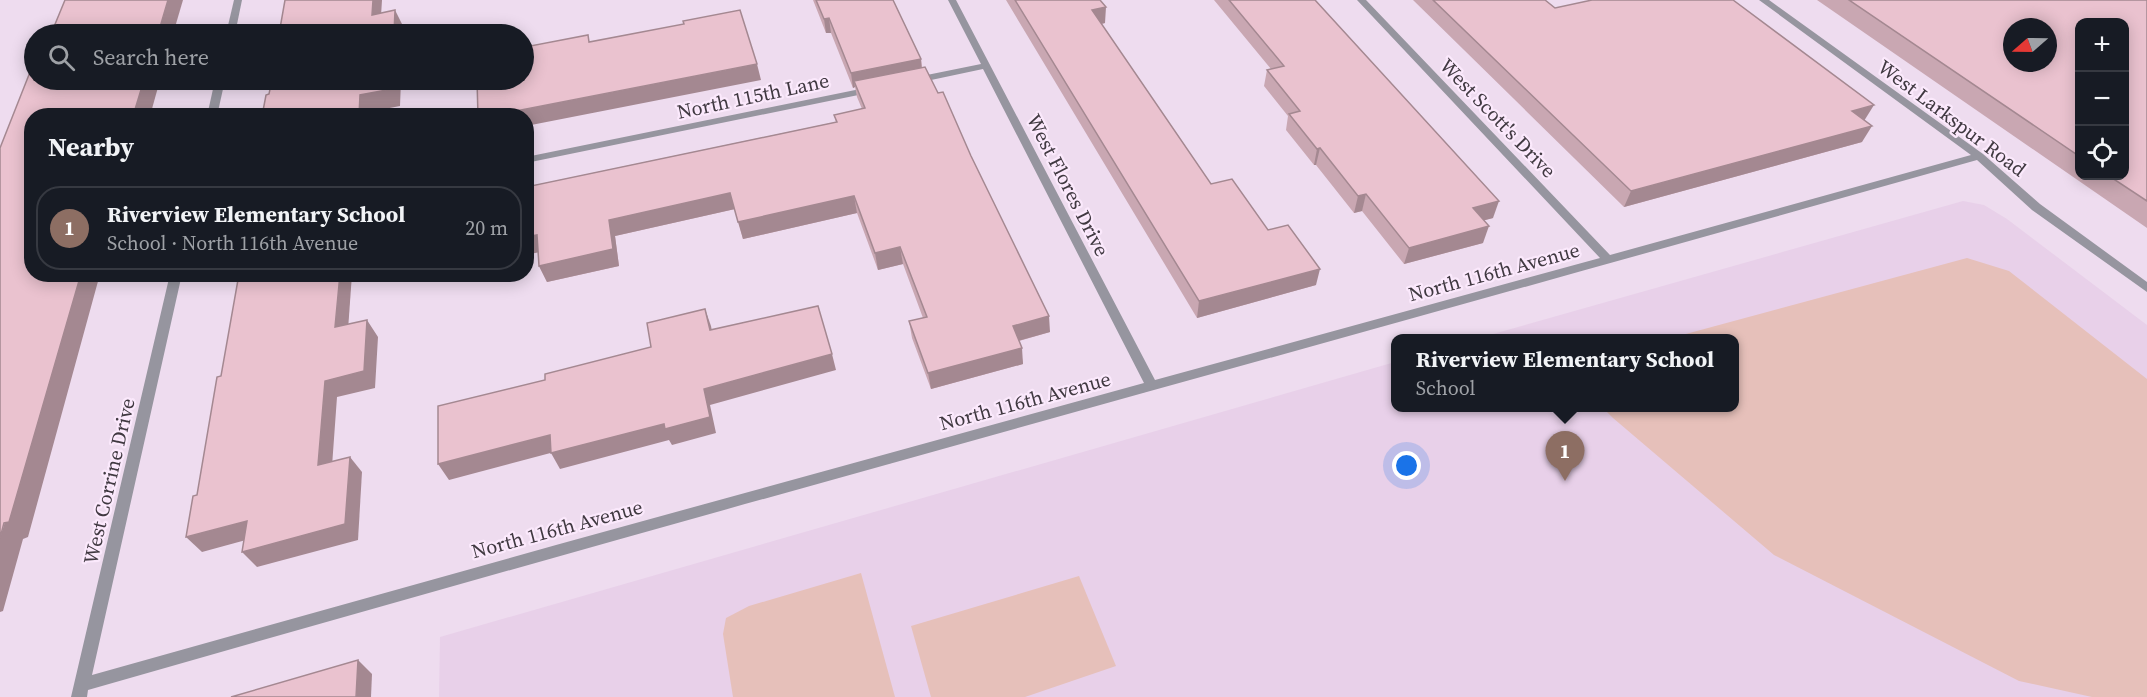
<!DOCTYPE html>
<meta charset="utf-8">
<style>
body{margin:0;font-family:"Source Serif 4",serif;background:#20242c;color:#f1f3f6}
.controls{position:absolute;right:18px;top:18px;display:grid;overflow:hidden;border-radius:12px;box-shadow:0 3px 15px #0003}
.controls button{width:54px;height:54px;display:grid;place-items:center;padding:0;border:0;border-bottom:2px solid #363941;background:#171b24;color:#f1f3f6;font:30px sans-serif}
.compass{position:absolute;left:2003px;top:18px;width:54px;height:54px;border-radius:50%;background:#171b24;box-shadow:0 3px 15px #0003;rotate:250deg}
.you{position:absolute;left:1407px;top:466px;width:21px;height:21px;margin:-15px;border:4px solid #fff;border-radius:50%;background:#1a73e8;box-shadow:0 0 0 9px #1a73e833}
.badge{display:grid;place-items:center;width:39px;height:39px;border-radius:50%;background:#0f766e;color:#fff;font-size:20px;font-weight:700}
.pin{position:absolute;translate:-50% -50px;filter:drop-shadow(0 2px 3px #0008)}
.pin::after{content:'';position:absolute;top:32px;width:21px;height:18px;background:inherit;clip-path:polygon(0 0,100% 0,50% 100%)}
.popup{position:absolute;left:1391px;top:334px;width:348px;height:78px;box-sizing:border-box;display:grid;place-content:center;border-radius:12px;background:#171b24;filter:drop-shadow(0 2px 4px #0005);font-size:20px;white-space:nowrap;color:#9ea1a6}
.popup b{font-size:22px;color:#f1f3f6}
.popup::after{content:'';position:absolute;left:50%;top:100%;margin-left:-12px;border:12px solid transparent;border-top-color:#171b24}
.list{margin:0;padding:0;list-style:none}
h2{display:flex;justify-content:space-between;align-items:center;height:78px;margin:0;padding:0 24px;font-size:26px}
h2 small{font-size:20px;font-weight:400;color:#9ea1a6}
.list li{display:grid;grid-template-columns:39px 1fr auto;gap:18px;align-items:center;box-sizing:border-box;height:84px;margin:0 12px 12px;padding:0 12px;border:2px solid #363941;border-radius:24px}
.list b{display:block;font-size:22px;white-space:nowrap}
.list p{margin:0;font-size:20px;white-space:nowrap;color:#9ea1a6}
.list em{font-size:20px;font-style:normal;color:#9ea1a6}
.icon{flex:none;width:33px;height:33px;fill:none;stroke:currentColor;stroke-width:2;stroke-linecap:round;stroke-linejoin:round}
.map{position:relative;flex:none;width:2147px;height:697px;overflow:hidden}
.search{position:absolute;background:#171b24;box-shadow:0 3px 15px #0003;left:24px;top:24px;width:510px;height:66px;display:flex;align-items:center;gap:15px;box-sizing:border-box;padding:0 21px;border-radius:33px;color:#9ea1a6;font-size:22px}
.panel{position:absolute;background:#171b24;box-shadow:0 3px 15px #0003;left:24px;top:108px;width:510px;height:174px;border-radius:24px}
.map>svg:first-child{display:block}
</style>
<div class="map">
<svg width="2147" height="697" viewBox="0 0 2147 697">
<rect width="100%" height="100%" fill="#eedcef"/>
<!-- built -->
<path fill="#e8d0e9" d="M1963,201L1984,205L2007,219L2147,325V697H439L440,637L1395,362L1396,408H1734V338H1479Z"/>
<!-- green -->
<g fill="#e6c0ba">
<path d="M1967,258L2009,271L2147,379V697H2092L2019,681L1774,555L1613,418L1603,408H1734V338H1671Z"/>
<path d="M861,573L895,697H733L723,634L726,618L749,606Z"/>
<path d="M1079,576L1116,666L1025,697H931L911,626Z"/>
</g>
<g fill="none" stroke-linecap="round" stroke-linejoin="round">
<!-- street -->
<g fill="#96959f" fill-rule="evenodd">
<path d="M234,0H242L235,34H226Z"/>
<path d="M948,0H956L1155,380L1600,258L1357,0H1366L1610,255L1971,155L1759,0H1769L1983,154L2040,204L2147,282V292L2032,210L1977,160C1348,338 718,509 88,690L87,697H71L170,274H182L92,675L556,545L1144,383L983,69L917,83L912,80L917,77L981,64Z"/>
<path d="M215,80H225L217,116H207Z"/>
<path d="M870,87L875,90L873,92L526,163V157Z"/>
</g>
</g>
<!-- wall -->
<g fill="#c9a7b2" fill-rule="evenodd">
<path d="M813,0H893L921,59L922,67L938,93L971,156L1050,332L1019,341L1023,364L931,389L912,338L909,321L923,318L903,264L878,270L857,213L743,239L735,209L615,236L619,266L547,282L539,266L538,252L526,255V187L836,122L834,115L862,109L857,97L855,87L853,88L831,33H826Z"/>
<path d="M1006,0H1100L1105,23L1101,24L1211,184L1268,230L1316,285L1197,318Z"/>
<path d="M1214,0H1315L1493,218L1484,220L1483,243L1404,264L1362,211L1354,213L1316,165H1314L1286,130L1288,116L1264,86L1267,70L1271,69Z"/>
<path d="M1413,0H1545L1555,8L1865,120L1862,142L1624,207Z"/>
<path d="M1817,0H2147V228ZM2079,22L2124,176H2079Z"/>
</g>
<!-- shaded-wall -->
<g fill="#a48891">
<path d="M168,0H183L173,34H158Z"/>
<path d="M373,0H382L380,31L372,15Z"/>
<path d="M1106,7L1105,23L1092,26V10Z"/>
<path d="M395,10L403,26V34H394Z"/>
<path d="M829,18L831,33H826L824,19Z"/>
<path d="M921,59L922,74L854,81L855,87L853,88L851,73Z"/>
<path d="M757,64L761,80L526,126V116H490Z"/>
<path d="M144,80H160L150,116H133Z"/>
<path d="M392,80H401L400,106L369,112V116H359L360,95Z"/>
<path d="M1874,105L1864,121L1852,111Z"/>
<path d="M1872,126L1862,142L1624,207L1631,191Z"/>
<path d="M1320,148L1316,165H1314L1317,149Z"/>
<path d="M730,193L735,209L615,236L619,266L547,282L539,266L609,220Z"/>
<path d="M1366,194L1362,211L1354,213L1358,196Z"/>
<path d="M854,196L857,213L743,239L738,222Z"/>
<path d="M1499,201L1493,218L1467,225L1473,208Z"/>
<path d="M1489,226L1483,243L1404,264L1409,248Z"/>
<path d="M537,235L544,251L526,255V237Z"/>
<path d="M900,247L903,264L878,270L875,253Z"/>
<path d="M1320,269L1316,285L1197,318L1199,301Z"/>
<path d="M81,274H100L28,537L23,539L3,611L0,612V538Z"/>
<path d="M340,274H352L347,344L335,327Z"/>
<path d="M705,309L711,326L715,347L710,330Z"/>
<path d="M1049,316L1050,332L1014,342L1013,326Z"/>
<path d="M367,320L378,337L375,388L337,397L331,480L318,465L325,381Z"/>
<path d="M1022,348L1023,364L931,389L928,373Z"/>
<path d="M832,354L836,370L710,405L716,433L672,445L669,440L560,469L551,453L704,389Z"/>
<path d="M550,435L558,451L449,480L438,464Z"/>
<path d="M350,457L362,472L358,540L257,567L242,552Z"/>
<path d="M247,521L261,536L202,552L186,537Z"/>
<path d="M358,660L372,674L371,697H356Z"/>
</g>
<!-- building -->
<g fill="#eac2cf" stroke="#a48891" stroke-width="1.5" fill-rule="evenodd">
<path d="M65,0H168L158,34H51Z"/>
<path d="M285,0H373L372,15L395,10L394,34H279Z"/>
<path d="M816,0H893L921,59L851,73L829,18L824,19Z"/>
<path d="M1015,0H1100L1106,7L1092,10L1211,184L1232,179L1268,230L1288,225L1320,269L1199,301Z"/>
<path d="M1229,0H1315L1499,201L1473,208L1489,226L1409,248L1366,194L1358,196L1320,148L1317,149L1289,114L1300,111L1267,70L1284,66Z"/>
<path d="M1433,0H1545L1555,8L1592,0H1733L1874,105L1852,111L1872,126L1631,191Z"/>
<path d="M1849,0H2147V201L2109,176H2124V22H2079V156ZM2012,27H2048V63H2012Z"/>
<path d="M740,10L757,64L490,116H478L477,80H524V61L531,60L530,46L588,35L589,42L684,24L683,21Z"/>
<path d="M34,62V80H144L133,116H32V274H81L9,522L4,523L0,538V148Z"/>
<path d="M925,67L938,93L943,92L971,156L1049,316L1013,326L1022,348L928,373L909,321L927,317L900,247L875,253L854,196L738,222L730,193L609,220L613,249L539,266L537,235L526,237V187L837,122L834,115L865,108L854,81Z"/>
<path d="M272,80H392V89L360,95L359,116H262L266,95L269,94Z"/>
<path d="M239,274H340L335,327L367,320L364,371L325,381L318,465L350,457L345,524L242,552L247,521L186,537L193,496L197,495L217,377L221,376Z"/>
<path d="M818,306L832,354L704,389L710,417L665,429L664,424L551,453L550,435L438,464V406L545,380V374L651,347L647,323L705,309L710,330Z"/>
<path d="M358,660L356,697H231Z"/>
</g>
<g text-anchor="middle" stroke-width="4.5" stroke-linejoin="round" paint-order="stroke">
<!-- street labels -->
<g font-size="20" fill="#403941" stroke="#fbe9fc">
<text transform="translate(753 96) rotate(-12)" y="7">North 115th Lane</text>
<text transform="translate(1498 118) rotate(46)" y="7">West Scott's Drive</text>
<text transform="translate(1952 118) rotate(37)" y="7">West Larkspur Road</text>
<text transform="translate(1068 185) rotate(63)" y="7">West Flores Drive</text>
<text transform="translate(1494 272) rotate(-15)" y="7">North 116th Avenue</text>
<text transform="translate(1025 401) rotate(-15)" y="7">North 116th Avenue</text>
<text transform="translate(109 481) rotate(-77)" y="7">West Corrine Drive</text>
<text transform="translate(557 529) rotate(-15)" y="7">North 116th Avenue</text>
</g>
</g>
</svg>
<div class="controls">
<button>+</button>
<button>−</button>
<button><svg class="icon" aria-label="locate" viewBox="0 0 24 24"><circle cx="12" cy="12" r="6"/><path d="M12 2v4M12 18v4M2 12h4M18 12h4"/></svg></button>
</div>
<svg class="compass" viewBox="-18 -18 36 36"><path d="M0-13l5 13h-10z" fill="#e53935"/><path d="M0 13l5-13h-10z" fill="#9ea1a6"/></svg>
<div class="you"></div>
<div class="pin badge" style="left:1565px;top:481px;background:#8d6e63">1</div>
<div class="popup"><b>Riverview Elementary School</b>School</div>
<div class="search"><svg class="icon" aria-label="search" viewBox="0 0 24 24"><circle cx="10" cy="10" r="6"/><path d="M15 15l6 6"/></svg>Search here</div>
<section class="panel">
<h2>Nearby<small></small></h2>
<ul class="list">
<li><span class="badge" style="background:#8d6e63">1</span><div><b>Riverview Elementary School</b><p>School · North 116th Avenue</p></div><em>20 m</em></li>
</ul>
</section>
</div>
